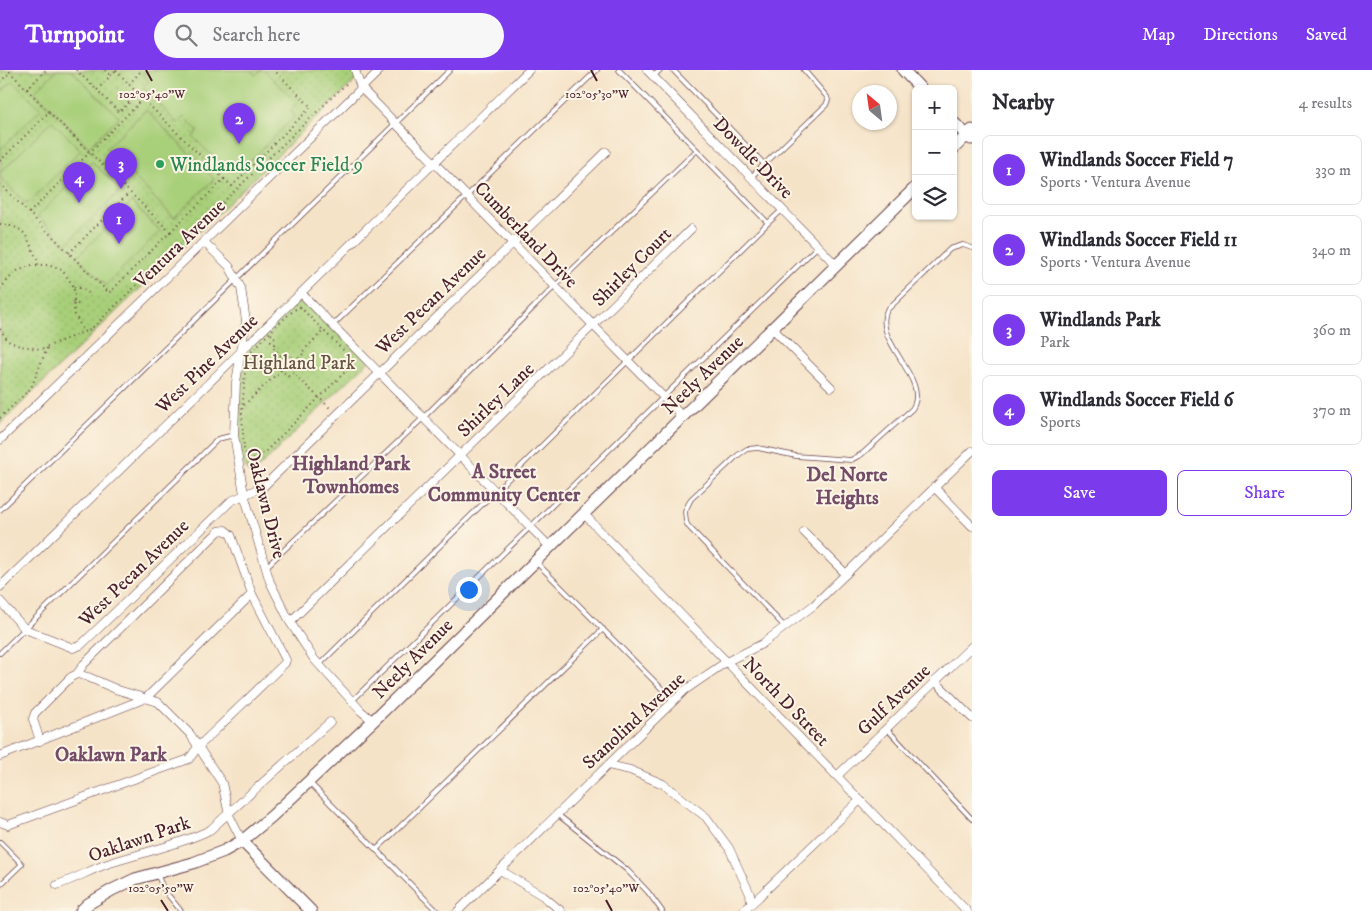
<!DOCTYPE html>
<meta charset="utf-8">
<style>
body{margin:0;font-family:"IM FELL DW Pica",serif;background:#f7f7f7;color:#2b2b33}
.controls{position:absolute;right:15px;top:15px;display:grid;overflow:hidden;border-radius:8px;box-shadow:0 1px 4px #0004}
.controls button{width:45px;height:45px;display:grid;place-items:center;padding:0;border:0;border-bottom:1px solid #e1e1e2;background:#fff;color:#2b2b33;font:25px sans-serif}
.compass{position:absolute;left:852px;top:15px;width:45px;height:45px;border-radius:50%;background:#fff;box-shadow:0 1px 4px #0004;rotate:331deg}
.you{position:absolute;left:468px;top:519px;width:18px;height:18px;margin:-12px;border:4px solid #fff;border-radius:50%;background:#1a73e8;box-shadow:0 0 0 8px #1a73e833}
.badge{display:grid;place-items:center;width:32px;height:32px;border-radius:50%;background:#7c3aed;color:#fff;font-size:16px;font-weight:700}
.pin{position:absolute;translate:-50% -41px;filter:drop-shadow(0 1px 2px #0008)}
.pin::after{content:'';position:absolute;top:26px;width:18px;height:15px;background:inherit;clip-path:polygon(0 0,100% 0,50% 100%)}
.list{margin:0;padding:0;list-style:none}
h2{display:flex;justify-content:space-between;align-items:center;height:65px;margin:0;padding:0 20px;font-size:21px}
h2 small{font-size:16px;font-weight:400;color:#7c7c81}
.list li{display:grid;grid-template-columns:32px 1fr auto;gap:15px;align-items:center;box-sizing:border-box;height:70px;margin:0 10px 10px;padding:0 10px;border:1px solid #e1e1e2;border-radius:8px}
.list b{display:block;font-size:19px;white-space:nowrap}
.list p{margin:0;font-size:16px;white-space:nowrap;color:#7c7c81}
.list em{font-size:16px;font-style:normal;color:#7c7c81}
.actions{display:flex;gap:10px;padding:15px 20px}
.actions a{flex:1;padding:11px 0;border:1px solid #7c3aed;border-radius:8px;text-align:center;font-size:18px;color:#7c3aed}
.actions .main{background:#7c3aed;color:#fff}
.icon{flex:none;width:28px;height:28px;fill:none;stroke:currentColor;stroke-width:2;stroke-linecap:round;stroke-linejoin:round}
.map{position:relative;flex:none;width:972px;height:841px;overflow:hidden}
header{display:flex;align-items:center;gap:30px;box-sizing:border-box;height:70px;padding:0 25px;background:#7c3aed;color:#fff}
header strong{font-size:24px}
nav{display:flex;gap:28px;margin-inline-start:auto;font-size:18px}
.search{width:350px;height:45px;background:#f7f7f7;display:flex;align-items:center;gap:12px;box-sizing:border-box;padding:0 18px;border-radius:28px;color:#7c7c81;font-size:19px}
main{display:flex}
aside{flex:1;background:#fff}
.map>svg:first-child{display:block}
</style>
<header>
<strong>Turnpoint</strong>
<div class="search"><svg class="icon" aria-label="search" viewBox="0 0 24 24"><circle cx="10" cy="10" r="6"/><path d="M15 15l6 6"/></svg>Search here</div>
<nav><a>Map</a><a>Directions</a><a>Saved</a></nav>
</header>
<main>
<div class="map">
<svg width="972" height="841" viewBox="0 0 972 841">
<defs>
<pattern id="grass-dots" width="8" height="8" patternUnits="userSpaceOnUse" patternTransform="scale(1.25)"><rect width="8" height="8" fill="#a8cf79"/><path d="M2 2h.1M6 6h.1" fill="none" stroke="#92b169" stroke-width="1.8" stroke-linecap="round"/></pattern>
</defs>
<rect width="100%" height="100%" fill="#fcf5e5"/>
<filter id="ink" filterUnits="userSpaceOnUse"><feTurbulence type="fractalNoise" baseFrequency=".02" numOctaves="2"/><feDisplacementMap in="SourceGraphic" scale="10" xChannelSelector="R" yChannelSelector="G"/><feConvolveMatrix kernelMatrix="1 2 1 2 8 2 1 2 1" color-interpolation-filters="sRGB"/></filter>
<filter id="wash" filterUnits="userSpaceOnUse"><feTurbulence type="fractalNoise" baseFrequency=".0096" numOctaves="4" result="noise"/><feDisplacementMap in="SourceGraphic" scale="20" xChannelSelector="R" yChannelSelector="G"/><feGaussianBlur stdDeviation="1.12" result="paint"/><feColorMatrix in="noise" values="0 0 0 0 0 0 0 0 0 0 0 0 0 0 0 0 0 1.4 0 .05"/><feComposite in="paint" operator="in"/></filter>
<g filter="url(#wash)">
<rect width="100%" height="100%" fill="#f5e3c8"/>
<!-- grass -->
<g fill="url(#grass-dots)" stroke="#797752">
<path d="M0,0H362L364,2L0,354Z"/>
<path d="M302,223L369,291L251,405L237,383L242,281Z"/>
</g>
<!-- garden -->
<g fill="#a8cf79" stroke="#797752">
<path d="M57,0H71L119,47L89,77L35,22Z"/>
<path d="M148,0H250L255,5L261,0H264L297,33L290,41L295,46L239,102L233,97L228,102L193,67L198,61L184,47L177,53L143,17L149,11L143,5Z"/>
<path d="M13,11L41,39L0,80V23Z"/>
<path d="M146,40L214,109L174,148L106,78Z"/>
<path d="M52,51L81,80L27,134L0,107V103Z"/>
<path d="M92,92L121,120L66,174L38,146Z"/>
<path d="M132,132L160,161L106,215L77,187Z"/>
</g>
</g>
<g filter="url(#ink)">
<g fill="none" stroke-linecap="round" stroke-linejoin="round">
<!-- lane casing -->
<g stroke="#643c43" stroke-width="5.5">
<g id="lane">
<path d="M619,0L768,153L782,140"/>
<path d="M673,0L764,94"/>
<path d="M653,7L660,0"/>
<path d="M751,107L826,35L828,30L827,27L804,0"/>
<path d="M333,255L597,0"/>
<path d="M0,440L450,0"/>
<path d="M537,493L674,631"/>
<path d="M266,497L423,348L555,216L697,80"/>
<path d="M785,557L688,456L686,452L685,441L691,429L738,385L747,379L758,378L796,386L851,390L862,384L912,339C932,310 871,270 887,240L950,179L963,175L972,178"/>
<path d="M0,583L218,369L234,365"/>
<path d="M319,595L768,153"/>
<path d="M352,631L818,176"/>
<path d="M886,658L972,749"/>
<path d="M309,712L437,841"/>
<path d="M557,744L627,800L648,822L662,841"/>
<path d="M0,772L22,794L0,815"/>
<path d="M376,780L603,559"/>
<path d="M157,804L164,820L181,841"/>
</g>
</g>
<!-- street casing -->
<g stroke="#643c43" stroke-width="9">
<g id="street">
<path d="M355,0L361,18L683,347"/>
<path d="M647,0L837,196"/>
<path d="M204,172L229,196L241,218L246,251L236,312L234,365L244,424L270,512L290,552L314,589L361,641L373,651"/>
<path d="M301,223L550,477"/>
<path d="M773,259L831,317"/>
<path d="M0,370L380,0"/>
<path d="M934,417L972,456"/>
<path d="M584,444L967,841"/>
<path d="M804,462L846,504"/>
<path d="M0,517L529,0"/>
<path d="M0,531L25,559L73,578L81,575L231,431L264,416L606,82"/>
<path d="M290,552L691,159"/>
<path d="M935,611L972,648"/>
<path d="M40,671L33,649L35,643L71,607L77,604L88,607L118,620L158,632L190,664L222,713L229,745L242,771"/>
<path d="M0,686L146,628L252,524"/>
<path d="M608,695L630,700L663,714L706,747L729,778L750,824L751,834"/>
<path d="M837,706L972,576"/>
<path d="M0,752L8,755L189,689L198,677L285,593L286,590L252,524L231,465L225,460L219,461L84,594L77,604"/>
<path d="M500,800L543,826L561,841"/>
<path d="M57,815C75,809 92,799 110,793C144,782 179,775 210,760L330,652"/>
<path d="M458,841L685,620L726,592L762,574L814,535L972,381"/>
<path d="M744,841L860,730"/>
</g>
</g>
<!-- secondary casing -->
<g stroke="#643c43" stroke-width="13">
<g id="secondary">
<path d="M903,0L921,19"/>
<path d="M953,52L971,69"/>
<path d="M953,79L972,60"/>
<path d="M242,771L311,841"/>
<path d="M81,841L88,834L112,820L135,809L193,793L224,781L242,771L272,746L373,651L916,117"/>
</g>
</g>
<!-- path -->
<g stroke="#643c43" stroke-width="2" stroke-dasharray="1 4" stroke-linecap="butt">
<path d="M76,0L97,20"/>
<path d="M105,0L110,5"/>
<path d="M116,0L138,24L119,42L97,20Z"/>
<path d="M0,12L10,2"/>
<path d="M129,14L142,0"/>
<path d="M27,19L46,0"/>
<path d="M138,24L224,109L170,162"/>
<path d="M0,91L49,42L8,0"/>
<path d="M224,109L232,116L311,37L274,0"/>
<path d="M0,114L109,223L170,162L49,42"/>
<path d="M29,143L143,29"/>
<path d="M0,154C30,158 25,167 38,191V195"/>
<path d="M69,183L129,123"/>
<path d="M74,217C81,218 88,219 90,227"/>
<path d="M0,219L15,202L32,195H48L62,200L74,217V243L84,262"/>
<path d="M73,231L81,236"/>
<path d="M300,237L350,287L352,295L264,383L257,388H250L244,381L242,344L246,289L250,283C260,273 290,240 300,237Z"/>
<path d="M0,259L8,271L20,276L41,279L91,259L349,11"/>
<path d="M271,264L275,267L271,271L276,275L274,278L284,289L290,285L296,291"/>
<path d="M281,300L277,296L284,289"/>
<path d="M293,303L300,296L296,291L303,284L302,282L324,260"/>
<path d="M244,335L281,300L288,306L293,303L331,339"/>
<path d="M0,348L31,318L47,278"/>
</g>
<!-- lane -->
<use href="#lane" stroke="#fff" stroke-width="4"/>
<!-- street -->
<use href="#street" stroke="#fff" stroke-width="8"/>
<!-- secondary -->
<use href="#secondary" stroke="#fff" stroke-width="11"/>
</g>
</g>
<!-- ticks -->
<path fill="none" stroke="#4a1f2b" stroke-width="2" d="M146,0L152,11M591,0L597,11M161,830L168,841M606,830L612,841"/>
<!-- markers -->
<circle fill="#2e9e5b" stroke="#fcf5e5" stroke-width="2" cx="160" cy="94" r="5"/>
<g text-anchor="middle" stroke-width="4" stroke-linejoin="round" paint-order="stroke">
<!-- street labels -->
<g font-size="19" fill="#4a1f2b" stroke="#fcf5e5">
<text transform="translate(754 87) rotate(46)" y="7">Dowdle Drive</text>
<text transform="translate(527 164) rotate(46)" y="7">Cumberland Drive</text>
<text transform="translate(179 173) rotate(-44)" y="7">Ventura Avenue</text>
<text transform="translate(631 196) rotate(-45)" y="7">Shirley Court</text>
<text transform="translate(430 230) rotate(-44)" y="7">West Pecan Avenue</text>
<text transform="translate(206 293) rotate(-44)" y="7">West Pine Avenue</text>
<text transform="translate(702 304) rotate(-44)" y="7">Neely Avenue</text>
<text transform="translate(495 329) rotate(-44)" y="7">Shirley Lane</text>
<text transform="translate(267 433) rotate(76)" y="7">Oaklawn Drive</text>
<text transform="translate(133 502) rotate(-44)" y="7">West Pecan Avenue</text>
<text transform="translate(412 588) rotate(-45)" y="7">Neely Avenue</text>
<text transform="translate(893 629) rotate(-44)" y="7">Gulf Avenue</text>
<text transform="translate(787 631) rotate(46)" y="7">North D Street</text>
<text transform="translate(633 650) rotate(-43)" y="7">Stanolind Avenue</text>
<text transform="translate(139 768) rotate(-19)" y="7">Oaklawn Park</text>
</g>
<!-- leisure labels -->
<g font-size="19" fill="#27864d" stroke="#fcf5e5" text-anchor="start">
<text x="170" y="101">Windlands Soccer Field 9</text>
</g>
<!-- park labels -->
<g font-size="19" fill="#665442" stroke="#fcf5e5">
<text x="299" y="299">Highland Park</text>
</g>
<!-- neighbourhood labels -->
<g font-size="20" font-weight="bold" fill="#744c68" stroke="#fcf5e5">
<text x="351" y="400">Highland Park<tspan x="351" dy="23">Townhomes</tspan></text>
<text x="504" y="408">A Street<tspan x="504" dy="23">Community Center</tspan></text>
<text x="847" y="411">Del Norte<tspan x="847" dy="23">Heights</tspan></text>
<text x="111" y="691">Oaklawn Park</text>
</g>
</g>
<g font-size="12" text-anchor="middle" fill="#4a1f2b" stroke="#fcf5e5" stroke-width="4" stroke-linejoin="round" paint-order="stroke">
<text x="152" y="28">102°05'40"W</text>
<text x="597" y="28">102°05'30"W</text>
<text x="161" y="822">102°05'50"W</text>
<text x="606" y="822">102°05'40"W</text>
</g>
</svg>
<div class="controls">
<button>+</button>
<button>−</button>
<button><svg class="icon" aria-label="layers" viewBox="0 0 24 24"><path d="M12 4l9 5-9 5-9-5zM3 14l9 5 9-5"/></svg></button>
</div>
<svg class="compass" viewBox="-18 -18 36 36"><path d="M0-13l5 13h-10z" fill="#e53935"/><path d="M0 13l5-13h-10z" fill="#7c7c81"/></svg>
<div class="you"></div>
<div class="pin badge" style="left:119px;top:174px">1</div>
<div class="pin badge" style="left:239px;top:74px">2</div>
<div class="pin badge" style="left:121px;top:119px">3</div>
<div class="pin badge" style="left:79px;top:133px">4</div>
</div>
<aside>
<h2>Nearby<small>4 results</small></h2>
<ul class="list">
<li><span class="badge">1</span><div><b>Windlands Soccer Field 7</b><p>Sports · Ventura Avenue</p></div><em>330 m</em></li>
<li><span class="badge">2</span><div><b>Windlands Soccer Field 11</b><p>Sports · Ventura Avenue</p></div><em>340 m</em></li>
<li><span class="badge">3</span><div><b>Windlands Park</b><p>Park</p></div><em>360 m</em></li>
<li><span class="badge">4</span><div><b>Windlands Soccer Field 6</b><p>Sports</p></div><em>370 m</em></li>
</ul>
<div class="actions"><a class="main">Save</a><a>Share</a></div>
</aside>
</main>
